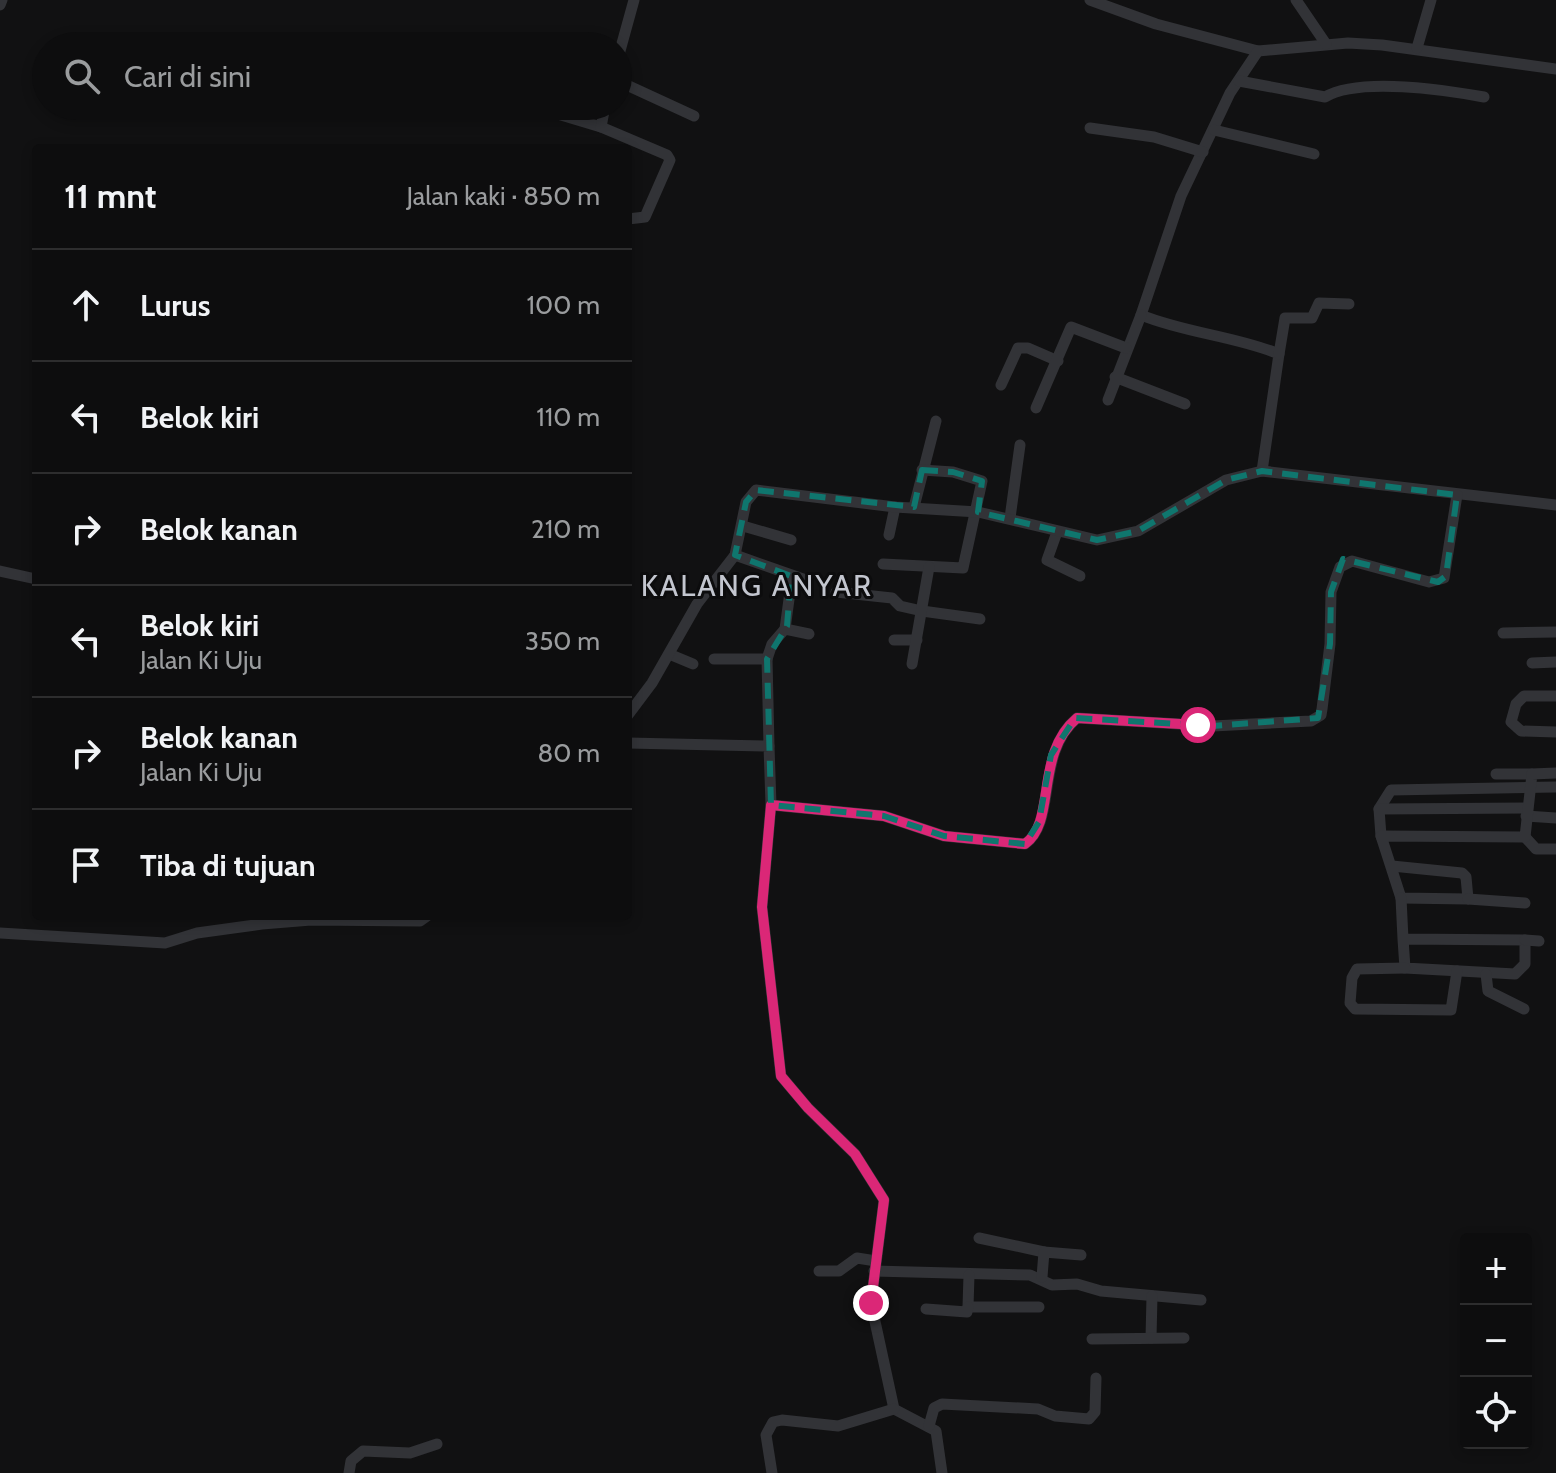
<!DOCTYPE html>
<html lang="id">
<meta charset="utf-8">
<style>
body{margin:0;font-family:Cabin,sans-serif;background:#161617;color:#f1f3f6}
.controls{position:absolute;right:24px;bottom:24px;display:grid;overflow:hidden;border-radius:8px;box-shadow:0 4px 12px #0003}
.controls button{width:72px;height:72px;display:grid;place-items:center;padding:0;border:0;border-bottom:2px solid #2d2d2e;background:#0d0d0e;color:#f1f3f6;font:40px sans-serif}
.stop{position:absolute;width:24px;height:24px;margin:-18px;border:6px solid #db2777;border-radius:50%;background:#fff}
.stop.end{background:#db2777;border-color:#fff;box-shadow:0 2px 8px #0008}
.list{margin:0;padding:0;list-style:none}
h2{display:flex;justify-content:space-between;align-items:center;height:104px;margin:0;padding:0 32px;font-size:34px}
h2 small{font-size:26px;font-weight:400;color:#9a9c9e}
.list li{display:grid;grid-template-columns:52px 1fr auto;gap:24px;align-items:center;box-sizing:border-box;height:112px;padding:0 32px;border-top:2px solid #2d2d2e}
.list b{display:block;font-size:30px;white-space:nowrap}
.list p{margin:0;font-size:26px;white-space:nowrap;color:#9a9c9e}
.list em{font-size:26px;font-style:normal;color:#9a9c9e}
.icon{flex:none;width:44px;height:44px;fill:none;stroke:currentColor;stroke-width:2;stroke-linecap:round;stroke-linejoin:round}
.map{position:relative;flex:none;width:1556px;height:1473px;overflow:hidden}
.search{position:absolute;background:#0d0d0e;box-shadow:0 4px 12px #0003;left:32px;top:32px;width:600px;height:88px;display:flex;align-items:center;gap:20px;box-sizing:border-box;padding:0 28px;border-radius:44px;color:#9a9c9e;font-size:30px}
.panel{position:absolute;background:#0d0d0e;box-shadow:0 4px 12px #0003;left:32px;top:144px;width:600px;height:776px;border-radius:8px}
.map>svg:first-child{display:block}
</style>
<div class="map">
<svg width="1556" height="1473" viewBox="0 0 1556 1473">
<rect width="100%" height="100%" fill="#111112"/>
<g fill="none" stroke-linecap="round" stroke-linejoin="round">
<!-- minor -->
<g stroke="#323337" stroke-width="11">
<path d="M1090,0L1156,24L1258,51L1348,43L1382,45L1556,69"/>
<path d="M1296,0L1326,44"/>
<path d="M0,5L2,0"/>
<path d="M1417,48L1431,0"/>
<path d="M1258,51L1230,93L1181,196L1141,315C1185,333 1235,336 1279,354L1262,471"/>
<path d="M618,58L634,0"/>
<path d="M618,81L694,116"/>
<path d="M1239,81L1325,97C1359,77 1445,90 1484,97"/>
<path d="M557,106L561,115L601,127"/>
<path d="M605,106L601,127L667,155L670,160L645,217L628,219"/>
<path d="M1090,128L1154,137L1203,152"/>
<path d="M1214,130L1314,154"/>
<path d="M1279,354L1285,318H1312L1319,303L1349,304"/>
<path d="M1115,377L1185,404"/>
<path d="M1001,385L1018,348H1028L1058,361"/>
<path d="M1108,400L1141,315"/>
<path d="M1036,408L1071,327L1126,348"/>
<path d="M914,507L936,421"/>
<path d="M1010,518L1020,445"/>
<path d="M743,526L791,540"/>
<path d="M1057,532L1047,560L1080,576"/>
<path d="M889,535L895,507"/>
<path d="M735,555L803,579"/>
<path d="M883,564L963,568L982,481L953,472L922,470"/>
<path d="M0,571L36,579"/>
<path d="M836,592L892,598L900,606L922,611L980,619"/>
<path d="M785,629L792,577"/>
<path d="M1503,633L1556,632"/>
<path d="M894,640H917"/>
<path d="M669,654L693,664"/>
<path d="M714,659H767L769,746"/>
<path d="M767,659L772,644L785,629L809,634"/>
<path d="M1532,663L1556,662"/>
<path d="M912,664L929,567"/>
<path d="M1556,696H1524L1516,704L1511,722L1521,731L1556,732"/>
<path d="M628,715L652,683L697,604L735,555L746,502L756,490L895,507L978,512L1097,540L1138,531L1226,480L1262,471L1556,505"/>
<path d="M628,743L769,746L771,805L762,907L781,1076L808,1108L855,1154L884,1200L871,1303L894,1409L936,1431L942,1473"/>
<path d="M1496,774H1532"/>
<path d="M771,805L884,816L944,836L1025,844C1057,822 1035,753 1077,718L1213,726L1311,721L1321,715L1322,709L1330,644L1331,592L1340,567L1352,561L1429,582L1444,578L1457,495"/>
<path d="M1379,809L1391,790L1556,787"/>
<path d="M1526,816L1556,818"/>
<path d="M1381,836L1379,809L1527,808"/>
<path d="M1525,837L1536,849H1556"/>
<path d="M1392,866L1462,873L1466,877L1468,899L1401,898L1381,836L1525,837L1532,774L1556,773"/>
<path d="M1401,898L1403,939L1525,940V964L1515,974L1405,968L1403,939"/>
<path d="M1468,899L1525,903"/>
<path d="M0,933L165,943L197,933L262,924L311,920L420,921L427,916"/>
<path d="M1525,940L1539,941"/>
<path d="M1405,968L1357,969L1352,978L1350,1003L1355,1009L1451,1010L1457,971"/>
<path d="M1486,974L1488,991L1524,1009"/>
<path d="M979,1238L1044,1252"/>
<path d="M819,1271H839L857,1258L876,1261"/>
<path d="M874,1271L1030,1275L1052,1285L1077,1284L1101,1291L1201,1300"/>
<path d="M969,1275L968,1307H1039"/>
<path d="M1042,1277L1044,1252L1081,1255"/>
<path d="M926,1309L967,1312L968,1307"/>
<path d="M1151,1338L1152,1296"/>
<path d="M1092,1339L1184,1338"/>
<path d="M929,1426L934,1408L942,1404L1038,1409L1055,1416L1089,1419L1095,1412L1096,1378"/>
<path d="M349,1473L351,1461L363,1451L410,1453L437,1444"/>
<path d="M772,1473L766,1435L773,1422L782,1420L838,1426L894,1409"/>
</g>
</g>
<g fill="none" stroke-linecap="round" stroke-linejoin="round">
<!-- route -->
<path stroke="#db2777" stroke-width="10" d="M871,1303L884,1200L855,1154L808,1108L781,1076L762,907L771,805L884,816L944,836L1025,844C1057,821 1034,754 1077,718L1198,725"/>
</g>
<!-- marked area -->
<path fill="none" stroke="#0f766e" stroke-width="6" stroke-dasharray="16 10" stroke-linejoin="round" d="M922,470L953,472L982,481L978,512L1097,540L1138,531L1226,480L1262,471L1457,495L1446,576L1438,582L1343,559L1331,592L1330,644L1318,718L1213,726L1075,718L1051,755L1039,822L1025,844L944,836L884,816L771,805L767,659L787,626L791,576L735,555L746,502L756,490L914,507Z"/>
<g text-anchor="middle" stroke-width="6" stroke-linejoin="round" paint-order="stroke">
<!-- quarter labels -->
<g font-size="30" letter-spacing="2" fill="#c3c6cf" stroke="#0c0c0d">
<text x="757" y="596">KALANG ANYAR</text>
</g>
</g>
</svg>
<div class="controls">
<button>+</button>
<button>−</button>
<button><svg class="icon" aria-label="locate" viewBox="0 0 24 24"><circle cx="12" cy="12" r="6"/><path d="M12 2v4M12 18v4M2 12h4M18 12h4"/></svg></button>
</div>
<div class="stop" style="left:1198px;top:725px"></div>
<div class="stop end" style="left:871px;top:1303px"></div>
<div class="search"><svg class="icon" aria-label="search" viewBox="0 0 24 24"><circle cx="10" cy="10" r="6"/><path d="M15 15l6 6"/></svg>Cari di sini</div>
<section class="panel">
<h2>11 mnt<small>Jalan kaki · 850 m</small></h2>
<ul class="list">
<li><svg class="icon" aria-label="ahead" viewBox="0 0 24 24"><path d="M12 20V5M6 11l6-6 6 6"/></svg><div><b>Lurus</b></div><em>100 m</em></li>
<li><svg class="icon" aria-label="left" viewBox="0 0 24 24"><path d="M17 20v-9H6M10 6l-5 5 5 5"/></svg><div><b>Belok kiri</b></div><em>110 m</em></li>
<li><svg class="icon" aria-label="right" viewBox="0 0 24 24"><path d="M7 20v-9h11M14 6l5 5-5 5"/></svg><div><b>Belok kanan</b></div><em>210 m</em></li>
<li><svg class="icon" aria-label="left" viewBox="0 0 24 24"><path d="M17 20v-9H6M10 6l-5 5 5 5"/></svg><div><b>Belok kiri</b><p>Jalan Ki Uju</p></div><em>350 m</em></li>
<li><svg class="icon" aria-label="right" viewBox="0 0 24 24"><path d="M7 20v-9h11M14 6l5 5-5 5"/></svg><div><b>Belok kanan</b><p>Jalan Ki Uju</p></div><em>80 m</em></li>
<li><svg class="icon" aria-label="arrive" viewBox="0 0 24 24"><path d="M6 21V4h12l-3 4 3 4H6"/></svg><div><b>Tiba di tujuan</b></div></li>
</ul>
</section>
</div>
